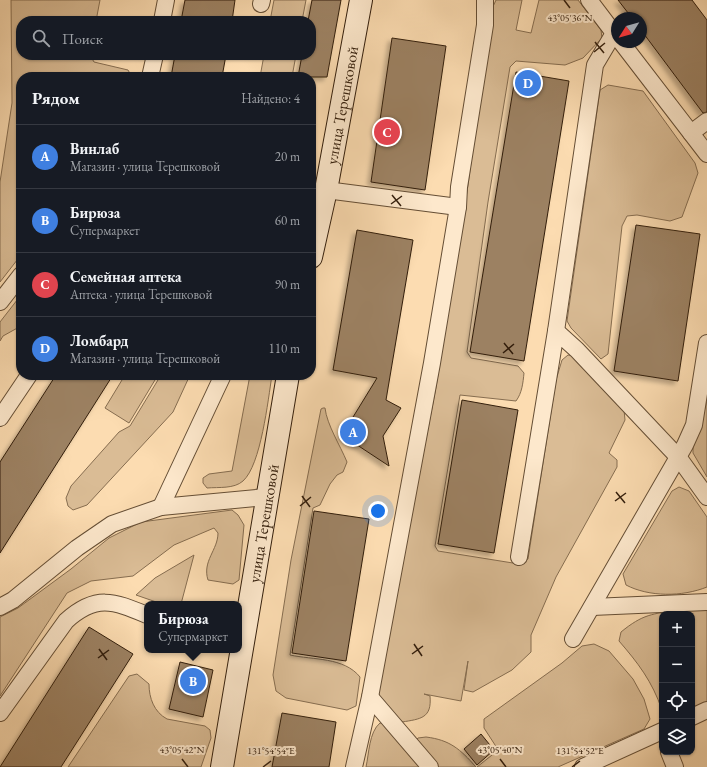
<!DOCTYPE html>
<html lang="ru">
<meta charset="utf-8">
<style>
body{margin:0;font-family:"EB Garamond",serif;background:#20242c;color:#f1f3f6}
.controls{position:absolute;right:12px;bottom:12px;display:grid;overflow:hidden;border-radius:8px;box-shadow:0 1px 3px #0004}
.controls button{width:36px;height:36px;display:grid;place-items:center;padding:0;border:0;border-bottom:1px solid #363941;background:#171b24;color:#f1f3f6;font:20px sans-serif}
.compass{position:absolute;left:611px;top:12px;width:36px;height:36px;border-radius:50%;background:#171b24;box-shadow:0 1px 3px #0004;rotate:233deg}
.you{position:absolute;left:378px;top:511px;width:14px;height:14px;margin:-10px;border:3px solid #fff;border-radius:50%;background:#1a73e8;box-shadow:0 0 0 6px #1a73e833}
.badge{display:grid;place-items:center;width:26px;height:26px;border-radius:50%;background:#7c3aed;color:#fff;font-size:13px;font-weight:700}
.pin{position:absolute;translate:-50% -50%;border:2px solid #fff;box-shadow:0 1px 4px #0006}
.popup{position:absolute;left:144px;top:601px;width:98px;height:52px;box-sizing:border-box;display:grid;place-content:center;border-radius:8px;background:#171b24;filter:drop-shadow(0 1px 3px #0005);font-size:13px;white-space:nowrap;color:#9ea1a6}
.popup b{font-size:15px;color:#f1f3f6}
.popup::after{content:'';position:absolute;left:50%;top:100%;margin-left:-8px;border:8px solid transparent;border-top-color:#171b24}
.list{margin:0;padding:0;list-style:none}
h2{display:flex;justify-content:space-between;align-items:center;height:52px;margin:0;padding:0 16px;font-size:17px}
h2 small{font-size:13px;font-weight:400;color:#9ea1a6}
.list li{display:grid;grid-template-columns:26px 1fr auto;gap:12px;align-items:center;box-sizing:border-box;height:64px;padding:0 16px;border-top:1px solid #363941}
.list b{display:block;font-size:15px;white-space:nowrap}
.list p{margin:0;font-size:13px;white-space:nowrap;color:#9ea1a6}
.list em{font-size:13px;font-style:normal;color:#9ea1a6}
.icon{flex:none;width:22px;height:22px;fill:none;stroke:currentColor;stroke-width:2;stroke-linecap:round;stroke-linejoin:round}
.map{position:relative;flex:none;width:707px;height:767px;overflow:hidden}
.search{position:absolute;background:#171b24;box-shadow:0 1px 3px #0004;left:16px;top:16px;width:300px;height:44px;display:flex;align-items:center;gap:10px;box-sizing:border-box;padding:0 14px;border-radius:16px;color:#9ea1a6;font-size:15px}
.panel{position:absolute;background:#171b24;box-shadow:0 1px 3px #0004;left:16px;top:72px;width:300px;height:308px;border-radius:16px}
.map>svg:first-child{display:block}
</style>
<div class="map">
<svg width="707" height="767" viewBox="0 0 707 767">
<defs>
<filter id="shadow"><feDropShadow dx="-3.5" dy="3.5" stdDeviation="2" flood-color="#0004"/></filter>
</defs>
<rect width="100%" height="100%" fill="#fcdcb1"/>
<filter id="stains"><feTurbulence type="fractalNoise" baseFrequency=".005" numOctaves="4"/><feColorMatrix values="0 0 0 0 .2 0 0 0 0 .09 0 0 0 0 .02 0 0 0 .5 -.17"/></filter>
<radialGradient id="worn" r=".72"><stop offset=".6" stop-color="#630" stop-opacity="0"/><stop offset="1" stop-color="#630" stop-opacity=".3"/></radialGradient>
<!-- green -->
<g fill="#dabc95" stroke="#866d50">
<path d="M11,0H100L96,21H21V55H90L94,62L128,70L132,77H21V255L0,282V182L12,103Z"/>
<path d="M274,0H306L302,21H270Z"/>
<path d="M496,0H522L516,30L531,33L539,0H578L601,30L602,38L583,58L565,65L516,61L510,67L488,202L467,352L471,358L518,366L524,373C523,383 522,393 516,401L460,395L435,546L438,551L519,564L528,559L556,380L562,360L568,355L575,356L624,410L625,420L609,453L617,460V467L556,577L531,635V652L512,670L473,692L464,690L468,661L461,701L424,694L430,696C432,718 421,719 402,722L377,693L436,387L468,185L491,11Z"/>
<path d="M264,55H296L292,77H260Z"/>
<path d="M608,85L643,91L695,163L698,173L682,217L670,221L637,215L627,216L622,226L608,354L601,359L571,328L567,321L600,90Z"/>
<path d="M21,295V326L3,336L0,341V322Z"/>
<path d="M125,375H158L129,423L105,408Z"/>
<path d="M161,375H190L173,412L87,505L73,510L68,506L66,498L71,486L119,432L130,426Z"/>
<path d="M250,375H272C268,400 261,465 243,481C234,489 219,487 207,488L203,483V478L209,474L232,471Z"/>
<path d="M707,401V477L693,453V448Z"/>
<path d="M323,408H325C327,425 340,445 347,462L343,472L337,475L330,484L320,505L313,508L290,655C313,660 344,657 360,677L356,706L347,710L286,698L276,691L273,675L291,560L321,409Z"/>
<path d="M679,487L689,491L707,517V587C682,597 649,597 626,585L623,574L672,491Z"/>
<path d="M232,510L238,515L244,525L239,580L233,584L208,580C202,561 218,550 218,533L214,528L174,545L133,576L91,581L67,593L0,696V617L18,608L71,569L109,538L141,522Z"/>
<path d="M194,555L181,604H162L136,595L155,578Z"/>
<path d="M679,610H707V702L692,710V614H662V710C652,681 638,663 619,641L621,632C643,614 652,614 679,610Z"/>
<path d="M594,644L609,651L633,679L644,699L650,719L644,729L558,767H477L497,751V748L484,728V719L562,663L582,646Z"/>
<path d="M137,674L149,684C149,698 154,712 167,719L205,726L210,730L211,738L201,767H68L129,676Z"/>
<path d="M380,723L386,724L423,767H366C369,754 369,732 380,723Z"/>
<path d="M426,737C450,740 460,749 476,767H438L415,741L418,738Z"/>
</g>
<!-- building -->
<g fill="#9c8162" stroke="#331e0c" filter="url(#shadow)">
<path d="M185,0H235L232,21H181Z"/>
<path d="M312,0H341L327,77H298L302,55H311V21H308Z"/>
<path d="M618,0H692L707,20V112L703,113L641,30V18H632Z"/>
<path d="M392,38L446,46L425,190L371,182Z"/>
<path d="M175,55H226L222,77H171Z"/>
<path d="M516,72L569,81L524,361L470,352Z"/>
<path d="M636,225L700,234L678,381L614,371Z"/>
<path d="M357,230L413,240L386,400L401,408L383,436L389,466L342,435L377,378L333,370Z"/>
<path d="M56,375H113L0,553V462Z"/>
<path d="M462,400L518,410L494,553L438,544Z"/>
<path d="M314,511L369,519L346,661L292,653Z"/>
<path d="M89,627L133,654L61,767H0Z"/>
<path d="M180,662L213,670L203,717L169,709Z"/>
<path d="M282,713L336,722L329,767H272Z"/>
<path d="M481,734L494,750L477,765L464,749Z"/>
</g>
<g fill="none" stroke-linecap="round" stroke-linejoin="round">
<!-- lane casing -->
<g stroke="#654e35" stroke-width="18">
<g id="lane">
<path d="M589,0L617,37"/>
<path d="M261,4L262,0"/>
<path d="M162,21L166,0"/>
<path d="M621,42L707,154"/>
<path d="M150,77L155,55"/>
<path d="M691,133L707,121"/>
<path d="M326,190L458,207"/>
<path d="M0,302L21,275"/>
<path d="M556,331L595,65L614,33"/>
<path d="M0,418L29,375"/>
<path d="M161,507L222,377"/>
<path d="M519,557L556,331L577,350L679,458L707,497"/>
<path d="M0,607L13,600L77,548L112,524L161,507L266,497"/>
<path d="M592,607L707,602"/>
<path d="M573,639L685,445L694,425L707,343"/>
<path d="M370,697L430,767"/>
<path d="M0,713L66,621C96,594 113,601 147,615"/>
<path d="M692,717L707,710"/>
<path d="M669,752L675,767"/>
<path d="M354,767L370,697L432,363L458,207L459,187L485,25V0"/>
<path d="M583,767L662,731"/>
</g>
</g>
<!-- secondary casing -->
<g stroke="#331e0c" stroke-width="24">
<g id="secondary">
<path id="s1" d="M311,257L326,190L361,0"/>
<path id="s2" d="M222,767L288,375"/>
</g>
</g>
<!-- lane -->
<use href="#lane" stroke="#fde8cc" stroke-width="16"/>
<!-- secondary -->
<use href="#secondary" stroke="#fde8cc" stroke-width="22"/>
</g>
<!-- ticks -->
<path fill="none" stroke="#331e0c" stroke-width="1.5" d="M564,0L570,8M595,42L604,53M594,52L605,43M392,195L401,206M391,204L402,196M504,343L513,354M503,353L514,344M616,492L625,503M302,496L310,507M615,501L626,493M300,506L311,497M414,644L422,656M99,649L107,660M412,654L423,646M98,658L109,650M182,759L188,767M500,759L506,767M263,767L271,761M572,767L580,761"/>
<g text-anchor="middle" stroke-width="4" stroke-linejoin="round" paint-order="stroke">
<!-- street labels -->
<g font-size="16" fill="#331e0c" stroke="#fde8cc">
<text dy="6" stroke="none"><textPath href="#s1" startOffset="155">улица Терешковой</textPath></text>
<text dy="6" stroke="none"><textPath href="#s2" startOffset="247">улица Терешковой</textPath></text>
</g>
</g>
<g font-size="10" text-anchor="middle" fill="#331e0c" stroke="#fde8cc" stroke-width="4" stroke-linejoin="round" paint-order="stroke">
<text x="570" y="21">43°05'36"N</text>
<text x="182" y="753">43°05'42"N</text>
<text x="500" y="753">43°05'40"N</text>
<text x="271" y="754">131°54'54"E</text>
<text x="580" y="754">131°54'52"E</text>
</g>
<rect width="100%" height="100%" filter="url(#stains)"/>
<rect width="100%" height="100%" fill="url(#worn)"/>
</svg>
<div class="controls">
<button>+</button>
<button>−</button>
<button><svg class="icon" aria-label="locate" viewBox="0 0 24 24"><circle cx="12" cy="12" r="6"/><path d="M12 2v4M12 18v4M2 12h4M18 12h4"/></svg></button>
<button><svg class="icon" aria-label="layers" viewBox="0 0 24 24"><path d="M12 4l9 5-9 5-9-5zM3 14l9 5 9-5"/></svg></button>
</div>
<svg class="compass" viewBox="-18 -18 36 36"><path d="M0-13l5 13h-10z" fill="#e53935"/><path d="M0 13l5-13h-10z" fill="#9ea1a6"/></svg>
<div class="you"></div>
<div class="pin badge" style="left:353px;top:432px;background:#3f7fe0">A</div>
<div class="pin badge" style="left:193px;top:681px;background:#3f7fe0">B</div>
<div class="popup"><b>Бирюза</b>Супермаркет</div>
<div class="pin badge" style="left:387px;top:132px;background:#e0444e">C</div>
<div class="pin badge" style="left:528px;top:83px;background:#3f7fe0">D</div>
<div class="search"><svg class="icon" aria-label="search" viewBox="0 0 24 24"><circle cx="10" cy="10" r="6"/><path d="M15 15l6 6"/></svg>Поиск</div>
<section class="panel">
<h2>Рядом<small>Найдено: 4</small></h2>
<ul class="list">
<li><span class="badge" style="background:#3f7fe0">A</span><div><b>Винлаб</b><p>Магазин · улица Терешковой</p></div><em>20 m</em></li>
<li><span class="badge" style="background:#3f7fe0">B</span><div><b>Бирюза</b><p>Супермаркет</p></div><em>60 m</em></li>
<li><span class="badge" style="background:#e0444e">C</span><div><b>Семейная аптека</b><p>Аптека · улица Терешковой</p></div><em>90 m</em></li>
<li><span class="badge" style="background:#3f7fe0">D</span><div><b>Ломбард</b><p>Магазин · улица Терешковой</p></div><em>110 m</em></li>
</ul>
</section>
</div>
